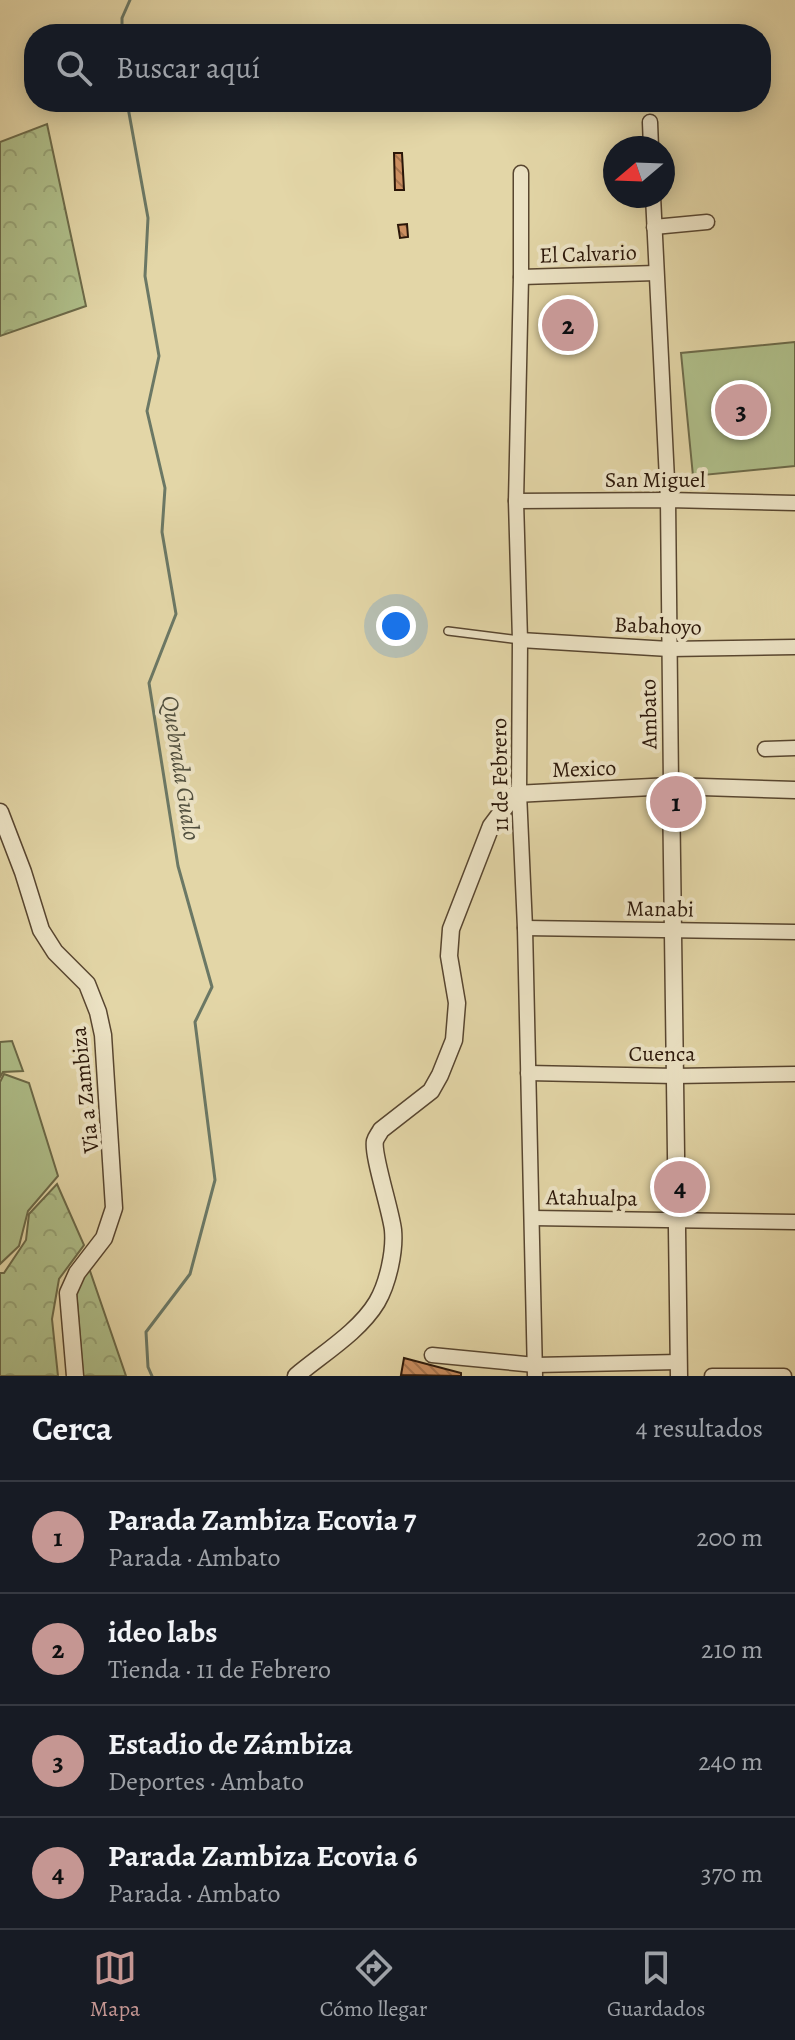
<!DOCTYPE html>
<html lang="es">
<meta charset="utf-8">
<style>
body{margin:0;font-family:Alegreya,serif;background:#242831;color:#f1f3f6}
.compass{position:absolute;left:603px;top:136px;width:72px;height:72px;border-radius:50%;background:#171b24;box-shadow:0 4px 20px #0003;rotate:251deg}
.you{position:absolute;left:396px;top:626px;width:28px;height:28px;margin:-20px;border:6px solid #fff;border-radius:50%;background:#1a73e8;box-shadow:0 0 0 12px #1a73e833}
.badge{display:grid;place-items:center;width:52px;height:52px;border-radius:50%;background:#c59692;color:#111;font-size:26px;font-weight:700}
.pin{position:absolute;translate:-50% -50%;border:4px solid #fff;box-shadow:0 2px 8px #0006}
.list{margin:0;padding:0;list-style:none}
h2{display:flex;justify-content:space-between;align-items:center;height:104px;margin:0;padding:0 32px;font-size:34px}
h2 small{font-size:26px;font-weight:400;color:#9ea1a6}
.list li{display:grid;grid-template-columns:52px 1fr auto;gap:24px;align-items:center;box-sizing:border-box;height:112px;padding:0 32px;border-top:2px solid #363941}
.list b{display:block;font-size:30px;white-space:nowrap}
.list p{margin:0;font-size:26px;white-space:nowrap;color:#9ea1a6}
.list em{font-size:26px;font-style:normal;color:#9ea1a6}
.icon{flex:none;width:44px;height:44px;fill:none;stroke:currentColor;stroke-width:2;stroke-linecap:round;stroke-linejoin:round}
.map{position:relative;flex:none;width:795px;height:1376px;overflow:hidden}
.search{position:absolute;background:#171b24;box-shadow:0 4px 20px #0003;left:24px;right:24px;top:24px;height:88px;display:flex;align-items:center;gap:20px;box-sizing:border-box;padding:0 28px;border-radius:32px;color:#9ea1a6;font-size:30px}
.sheet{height:552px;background:#171b24}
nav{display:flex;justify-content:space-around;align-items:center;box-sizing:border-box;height:112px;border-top:2px solid #363941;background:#171b24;font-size:22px;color:#9ea1a6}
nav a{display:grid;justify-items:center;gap:4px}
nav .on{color:#c59692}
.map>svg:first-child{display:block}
</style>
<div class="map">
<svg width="795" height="1376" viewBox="0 0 795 1376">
<defs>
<pattern id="forest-crowns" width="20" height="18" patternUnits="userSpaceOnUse" patternTransform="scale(2)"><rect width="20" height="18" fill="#afbf8a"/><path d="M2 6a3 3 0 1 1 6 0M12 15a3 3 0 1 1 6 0" fill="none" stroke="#97a376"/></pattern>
<pattern id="building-back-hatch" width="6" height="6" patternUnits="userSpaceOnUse" patternTransform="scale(2)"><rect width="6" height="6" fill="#cc8f61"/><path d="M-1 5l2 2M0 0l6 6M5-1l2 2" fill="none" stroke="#a6744e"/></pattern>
</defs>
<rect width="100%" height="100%" fill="#e3d6a7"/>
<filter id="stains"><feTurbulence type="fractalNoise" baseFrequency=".0025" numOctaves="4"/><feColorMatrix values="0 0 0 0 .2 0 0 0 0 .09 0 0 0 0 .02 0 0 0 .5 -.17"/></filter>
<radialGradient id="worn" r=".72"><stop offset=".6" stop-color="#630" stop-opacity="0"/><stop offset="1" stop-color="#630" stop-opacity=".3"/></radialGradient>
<!-- green -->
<g fill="#afbf8a" stroke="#6c6a49" stroke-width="2">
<path d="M795,342V466L693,476L681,353Z"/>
<path d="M12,1041L23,1071L3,1072L0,1077V1042Z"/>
<path d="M4,1074L29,1083L58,1176L28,1211L19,1246L0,1264V1082Z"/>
</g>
<!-- forest -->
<g fill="url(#forest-crowns)" stroke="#6c6a49" stroke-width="2">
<path d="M47,124L86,306L0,336V142Z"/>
<path d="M57,1184L84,1245L59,1279L52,1319L58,1376H0V1273H4L26,1240L29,1214Z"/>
<path d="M89,1268L126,1376H83L76,1289Z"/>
</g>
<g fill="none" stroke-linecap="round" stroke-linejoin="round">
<!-- stream -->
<g stroke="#6b7865" stroke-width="3">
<path d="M122,34V18L130,0"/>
<path d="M127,102L148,218L145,276L159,356L147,411L165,488L162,532L176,614L149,683L178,866L212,987L195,1022L215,1180L190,1274L146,1332L148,1367L152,1376"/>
</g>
</g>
<!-- building -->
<g fill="url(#building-back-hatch)" stroke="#2a1608" stroke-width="2">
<path d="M394,153H402L404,190H395Z"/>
<path d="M407,224L408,237L400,238L398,225Z"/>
<path d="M558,313H576L578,337H559Z"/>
<path d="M404,1358L461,1373V1376L401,1375Z"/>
</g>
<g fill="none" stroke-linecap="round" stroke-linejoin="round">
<!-- service casing -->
<g stroke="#584630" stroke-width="10">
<path id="service" d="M448,631L520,640"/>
</g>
<!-- minor casing -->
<g stroke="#584630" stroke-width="17">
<g id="minor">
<path d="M650,122L651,148"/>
<path d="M521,173V277L516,501L520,640L519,793L525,928L535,1376"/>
<path d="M653,196L668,500L671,786"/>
<path d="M654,227L707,222"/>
<path d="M521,277L656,273"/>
<path d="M516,501L668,500L795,503"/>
<path d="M520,640L669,649L795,647"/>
<path d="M765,749L795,748"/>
<path d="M525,928L795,932"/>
<path d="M528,1073L675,1076L795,1074"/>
<path d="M532,1218L795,1222"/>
<path d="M432,1355L535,1365L679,1362"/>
<path d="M712,1376H784"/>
</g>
</g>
<!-- tertiary casing -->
<g stroke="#584630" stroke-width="19">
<g id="tertiary">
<path d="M671,786L679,1376"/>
<path d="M0,812L23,872L41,930L55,952L87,984L98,1012L103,1035L114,1208L104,1238L77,1273L68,1293L75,1376"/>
<path d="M296,1376C322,1354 359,1332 377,1302C388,1283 395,1251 393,1230C391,1211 372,1154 375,1141C376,1137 379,1134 381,1130L431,1091L440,1075L454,1040L457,1003L449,956L451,929L491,826L515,794L671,786L795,790"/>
</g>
</g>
<!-- service -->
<use href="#service" stroke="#ede4c6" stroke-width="7"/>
<!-- minor -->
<use href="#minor" stroke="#ede4c6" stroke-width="14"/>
<!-- tertiary -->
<use href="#tertiary" stroke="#ede4c6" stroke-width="16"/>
</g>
<g text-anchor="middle" stroke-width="8" stroke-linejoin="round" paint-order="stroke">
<!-- street labels -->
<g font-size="22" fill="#2a1608" stroke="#ede4c6">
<text transform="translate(588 253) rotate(-2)" y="8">El Calvario</text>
<text x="655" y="487">San Miguel</text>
<text transform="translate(658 625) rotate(2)" y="8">Babahoyo</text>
<text transform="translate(648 714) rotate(-91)" y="8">Ambato</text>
<text transform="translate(584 768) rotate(-2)" y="8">Mexico</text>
<text transform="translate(499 775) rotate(-91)" y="8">11 de Febrero</text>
<text transform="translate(660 908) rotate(1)" y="8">Manabi</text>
<text x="662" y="1061">Cuenca</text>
<text transform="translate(84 1090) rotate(-96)" y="8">Via a Zambiza</text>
<text transform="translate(592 1197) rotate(1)" y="8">Atahualpa</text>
</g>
<!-- water labels -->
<g font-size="24" font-style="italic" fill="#504f3e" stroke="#ede4c6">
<text transform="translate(181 768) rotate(81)" y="8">Quebrada Gualo</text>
</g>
</g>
<rect width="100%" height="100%" filter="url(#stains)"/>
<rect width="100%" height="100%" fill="url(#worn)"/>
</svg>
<svg class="compass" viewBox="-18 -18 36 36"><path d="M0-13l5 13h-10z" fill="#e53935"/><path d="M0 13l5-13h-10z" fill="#9ea1a6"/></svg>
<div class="you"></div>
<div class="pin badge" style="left:676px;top:802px">1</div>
<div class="pin badge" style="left:568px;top:325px">2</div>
<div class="pin badge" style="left:741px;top:410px">3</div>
<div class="pin badge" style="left:680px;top:1187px">4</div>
<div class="search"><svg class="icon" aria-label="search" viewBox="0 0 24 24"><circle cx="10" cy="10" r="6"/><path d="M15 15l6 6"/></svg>Buscar aquí</div>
</div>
<section class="sheet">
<h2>Cerca<small>4 resultados</small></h2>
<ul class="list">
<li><span class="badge">1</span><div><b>Parada Zambiza Ecovia 7</b><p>Parada · Ambato</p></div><em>200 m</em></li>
<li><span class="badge">2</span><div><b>ideo labs</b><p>Tienda · 11 de Febrero</p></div><em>210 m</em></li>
<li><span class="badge">3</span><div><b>Estadio de Zámbiza</b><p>Deportes · Ambato</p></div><em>240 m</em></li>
<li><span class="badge">4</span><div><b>Parada Zambiza Ecovia 6</b><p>Parada · Ambato</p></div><em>370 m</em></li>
</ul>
</section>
<nav>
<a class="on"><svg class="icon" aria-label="map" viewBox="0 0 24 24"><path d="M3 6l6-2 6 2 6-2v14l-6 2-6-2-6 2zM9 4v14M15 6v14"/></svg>Mapa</a>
<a><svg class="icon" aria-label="directions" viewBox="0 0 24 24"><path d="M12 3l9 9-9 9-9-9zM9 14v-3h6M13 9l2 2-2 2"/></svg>Cómo llegar</a>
<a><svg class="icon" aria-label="saved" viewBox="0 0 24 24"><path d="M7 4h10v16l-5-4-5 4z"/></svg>Guardados</a>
</nav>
